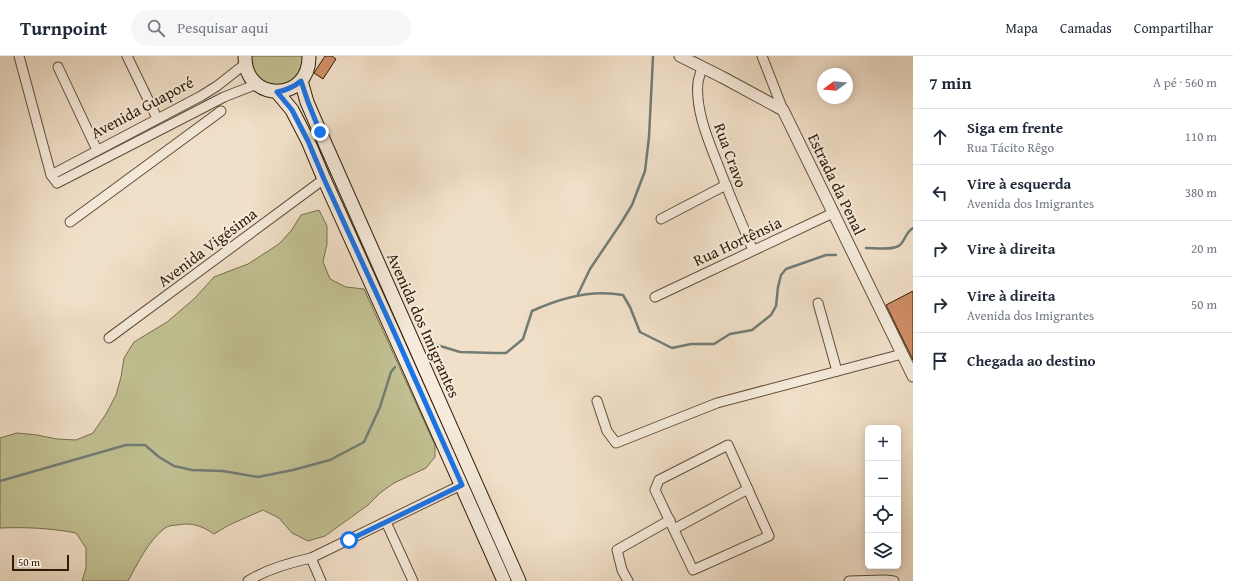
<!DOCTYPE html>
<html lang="pt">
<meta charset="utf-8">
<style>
body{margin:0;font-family:"Gentium Book Plus",serif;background:#f6f6f7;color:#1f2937}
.controls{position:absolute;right:12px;bottom:12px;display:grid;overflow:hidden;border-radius:6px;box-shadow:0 2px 10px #0003}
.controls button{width:36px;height:36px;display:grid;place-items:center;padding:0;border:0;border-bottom:1px solid #e0e1e3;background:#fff;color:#1f2937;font:20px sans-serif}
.compass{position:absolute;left:817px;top:12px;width:36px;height:36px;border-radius:50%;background:#fff;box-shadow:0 2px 10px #0003;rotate:254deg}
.scale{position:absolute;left:12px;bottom:10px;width:57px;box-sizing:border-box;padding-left:4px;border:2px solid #2f1d07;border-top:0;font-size:11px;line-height:14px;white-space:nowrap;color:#2f1d07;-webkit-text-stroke:3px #f6ebdc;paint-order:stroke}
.stop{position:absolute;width:12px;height:12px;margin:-9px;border:3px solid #1a73e8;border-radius:50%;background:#fff}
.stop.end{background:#1a73e8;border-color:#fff;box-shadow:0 1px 4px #0008}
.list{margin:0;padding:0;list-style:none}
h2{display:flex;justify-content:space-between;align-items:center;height:52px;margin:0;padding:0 16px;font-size:17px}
h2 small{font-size:13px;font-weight:400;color:#747a83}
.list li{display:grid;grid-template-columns:26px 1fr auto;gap:12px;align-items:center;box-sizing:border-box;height:56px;padding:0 16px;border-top:1px solid #e0e1e3}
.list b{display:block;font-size:15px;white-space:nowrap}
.list p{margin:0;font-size:13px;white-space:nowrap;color:#747a83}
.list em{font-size:13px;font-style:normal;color:#747a83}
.icon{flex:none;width:22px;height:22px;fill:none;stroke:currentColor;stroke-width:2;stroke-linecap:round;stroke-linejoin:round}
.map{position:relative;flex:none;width:913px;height:525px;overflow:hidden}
header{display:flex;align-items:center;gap:24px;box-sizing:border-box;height:56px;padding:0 20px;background:#fff;border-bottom:1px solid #e0e1e3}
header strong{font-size:19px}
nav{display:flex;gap:22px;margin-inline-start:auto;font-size:14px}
.search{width:280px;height:36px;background:#f6f6f7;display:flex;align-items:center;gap:10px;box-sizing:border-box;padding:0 14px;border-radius:22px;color:#747a83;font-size:15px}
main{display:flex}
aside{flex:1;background:#fff}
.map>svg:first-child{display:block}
</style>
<header>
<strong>Turnpoint</strong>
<div class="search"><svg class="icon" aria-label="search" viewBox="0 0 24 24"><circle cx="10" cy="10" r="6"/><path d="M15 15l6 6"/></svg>Pesquisar aqui</div>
<nav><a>Mapa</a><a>Camadas</a><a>Compartilhar</a></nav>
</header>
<main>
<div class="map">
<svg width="913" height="525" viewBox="0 0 913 525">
<rect width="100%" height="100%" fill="#f1e0c9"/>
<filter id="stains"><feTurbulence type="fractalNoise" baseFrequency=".005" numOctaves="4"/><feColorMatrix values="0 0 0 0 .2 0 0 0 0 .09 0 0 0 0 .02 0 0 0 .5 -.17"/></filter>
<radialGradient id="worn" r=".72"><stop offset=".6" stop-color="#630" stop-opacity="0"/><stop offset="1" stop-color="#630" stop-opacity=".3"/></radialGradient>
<!-- green -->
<g fill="#c1c092" stroke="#786e4c">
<path d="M249,0H305L298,23L277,32L255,21Z"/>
<path d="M319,154L327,170V188L323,206L330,223L346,231L364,233L435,389V401L426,412L394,427L380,437L368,449L325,480L308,485L292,477L279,462L263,454L229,469L214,478C202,470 192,466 177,469C173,469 168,470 165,472C148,485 138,507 128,525H82L86,512V492L76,477C51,472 25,471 0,472V382L17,377L37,379L57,383L76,384L93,377L106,358L116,339L121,321L124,302L134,286L167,266L195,242L214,221L248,208L279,188L291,175L301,159Z"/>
</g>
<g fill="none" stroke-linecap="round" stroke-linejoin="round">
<!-- stream -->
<g stroke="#727c75" stroke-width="2.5">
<path d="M866,192C875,192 896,195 901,188C906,182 906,176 913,172"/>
<path d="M578,238L590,213L621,167L632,149L645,115L649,81L653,1"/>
<path d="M437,289L460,296L494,297H506L523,283L532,255C560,242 591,233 623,239L630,251L640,276L672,292L691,288H714L730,278L752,274L771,259L776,250L778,231L781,219L786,213L826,199H836"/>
<path d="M0,425L126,389H145L159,401L174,410L192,414L223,415L258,421L293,414L330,404L364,386L380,351L391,316L395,311"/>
</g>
</g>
<!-- building -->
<g fill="#cf8e67" stroke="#2f1d07">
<path d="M325,0H332L336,3L323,23L314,17Z"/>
<path d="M913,235V304L886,249Z"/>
</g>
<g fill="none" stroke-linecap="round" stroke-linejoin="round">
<!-- minor casing -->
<g stroke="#604e38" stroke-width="11">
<g id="minor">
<path d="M19,0L51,119L57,127L224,41L257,28"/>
<path d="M127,0L157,62"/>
<path d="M762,0L783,54"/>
<path d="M58,11L97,94"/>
<path d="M702,11C701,16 699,21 698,26C695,53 708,84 718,109C729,138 741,166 753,194"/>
<path d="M51,119L201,40L217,30L245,8"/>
<path d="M661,163L726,129"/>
<path d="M70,166L221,55"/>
<path d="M655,241L833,157"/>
<path d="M818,247L837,315"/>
<path d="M109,282L324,123"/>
<path d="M597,345L607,375L616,387L717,347L902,298"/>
<path d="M728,389L769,480L693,514L655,434L659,424Z"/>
<path d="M386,466L413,525"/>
<path d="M674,473L748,433"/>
<path d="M311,502L321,525"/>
<path d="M248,525C267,513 288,507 311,502L461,429"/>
<path d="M628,525L622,514L617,494L670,464"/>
<path d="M849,525L885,524L894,525"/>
</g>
</g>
<!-- tertiary casing -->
<g stroke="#604e38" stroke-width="13">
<path id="tertiary" d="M680,0L722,21L783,54L913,320"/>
</g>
<!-- secondary casing -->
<g stroke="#2f1d07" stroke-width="15">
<g id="secondary">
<path d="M245,0C244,47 310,47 309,0"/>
<path d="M301,25L307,46L320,76L519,525"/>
<path d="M277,36L292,54L308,85L324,123L393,276L504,525"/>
</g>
</g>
<!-- minor -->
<use href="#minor" stroke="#f6ebdc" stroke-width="9"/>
<!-- tertiary -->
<use href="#tertiary" stroke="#f6ebdc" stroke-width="11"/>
<!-- secondary -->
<use href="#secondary" stroke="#f6ebdc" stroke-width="13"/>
</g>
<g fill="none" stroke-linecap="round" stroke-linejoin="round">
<!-- route -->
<path stroke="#1a73e8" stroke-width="5" d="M320,76L308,46L301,25C294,31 287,34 277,36L292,54L308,85L324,123L394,276L462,429L349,484"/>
</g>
<g text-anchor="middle" stroke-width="4" stroke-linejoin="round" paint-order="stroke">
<!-- street labels -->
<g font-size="16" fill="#2f1d07" stroke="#f6ebdc">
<text transform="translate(142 51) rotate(-28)" y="6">Avenida Guaporé</text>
<text transform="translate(731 99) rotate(70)" y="6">Rua Cravo</text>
<text transform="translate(837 128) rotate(64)" y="6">Estrada da Penal</text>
<text transform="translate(737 185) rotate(-25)" y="6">Rua Hortênsia</text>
<text transform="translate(207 191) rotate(-37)" y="6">Avenida Vigésima</text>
<text transform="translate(424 269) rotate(66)" y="6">Avenida dos Imigrantes</text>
</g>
</g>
<rect width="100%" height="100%" filter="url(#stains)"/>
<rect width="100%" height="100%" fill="url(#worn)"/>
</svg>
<div class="controls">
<button>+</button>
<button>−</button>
<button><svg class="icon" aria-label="locate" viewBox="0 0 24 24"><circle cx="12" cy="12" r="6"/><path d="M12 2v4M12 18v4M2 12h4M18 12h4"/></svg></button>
<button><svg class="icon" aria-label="layers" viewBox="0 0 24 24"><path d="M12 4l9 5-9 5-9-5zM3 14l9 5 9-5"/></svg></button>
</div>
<svg class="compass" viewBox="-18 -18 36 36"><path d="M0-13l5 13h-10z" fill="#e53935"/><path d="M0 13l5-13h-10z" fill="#747a83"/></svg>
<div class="scale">50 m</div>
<div class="stop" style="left:349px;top:484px"></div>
<div class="stop end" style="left:320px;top:76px"></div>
</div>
<aside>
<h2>7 min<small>A pé · 560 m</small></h2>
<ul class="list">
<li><svg class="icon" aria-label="ahead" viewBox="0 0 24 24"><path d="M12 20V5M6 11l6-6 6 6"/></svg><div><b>Siga em frente</b><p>Rua Tácito Rêgo</p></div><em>110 m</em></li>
<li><svg class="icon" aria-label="left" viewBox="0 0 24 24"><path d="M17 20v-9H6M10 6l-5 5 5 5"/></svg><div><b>Vire à esquerda</b><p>Avenida dos Imigrantes</p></div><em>380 m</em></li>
<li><svg class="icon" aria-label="right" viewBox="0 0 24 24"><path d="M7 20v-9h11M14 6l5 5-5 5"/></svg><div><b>Vire à direita</b></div><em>20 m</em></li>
<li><svg class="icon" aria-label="right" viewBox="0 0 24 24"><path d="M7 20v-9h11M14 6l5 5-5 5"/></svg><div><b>Vire à direita</b><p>Avenida dos Imigrantes</p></div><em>50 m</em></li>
<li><svg class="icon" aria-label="arrive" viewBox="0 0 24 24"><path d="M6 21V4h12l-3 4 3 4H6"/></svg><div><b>Chegada ao destino</b></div></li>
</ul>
</aside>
</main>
